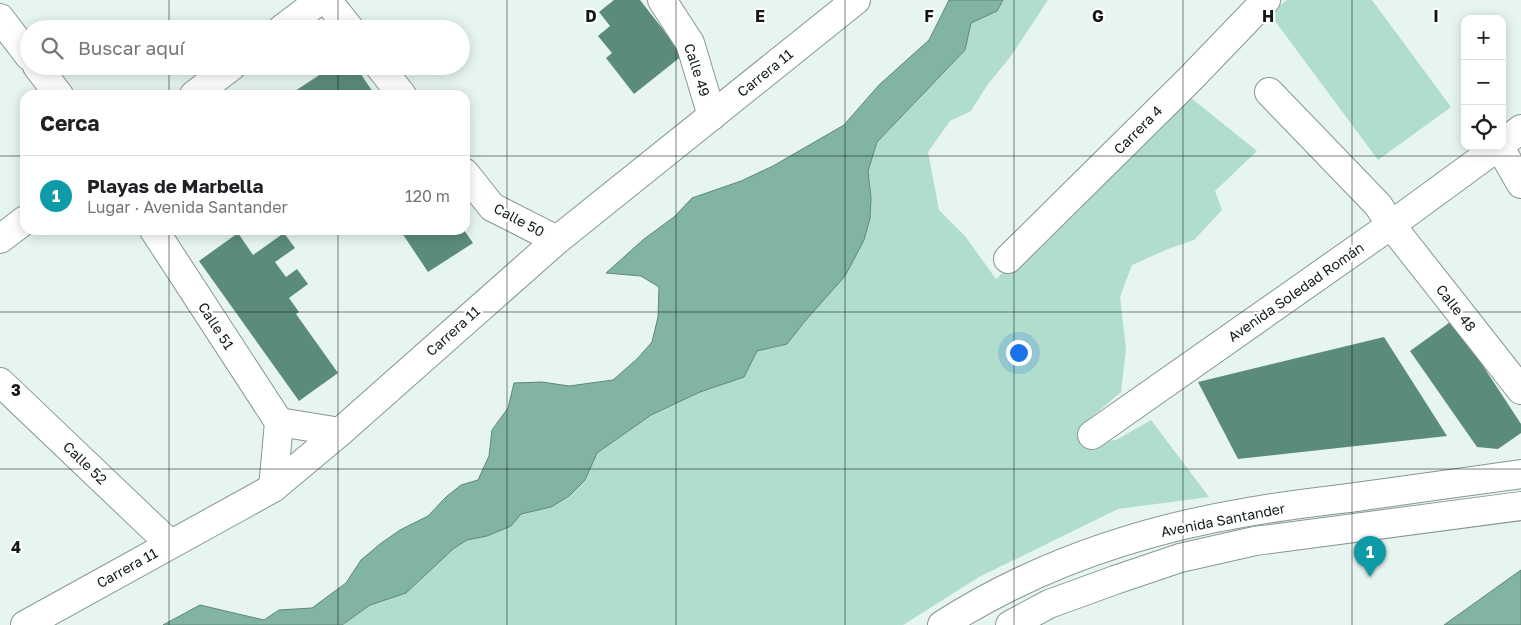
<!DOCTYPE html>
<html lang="es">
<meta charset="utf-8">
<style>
body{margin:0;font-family:"Golos Text",sans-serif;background:#f6f6f6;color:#202124}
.controls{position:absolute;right:15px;top:15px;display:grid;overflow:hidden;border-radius:10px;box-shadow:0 2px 12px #0003}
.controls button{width:45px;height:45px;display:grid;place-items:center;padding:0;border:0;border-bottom:1px solid #e0e0e0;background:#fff;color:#202124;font:25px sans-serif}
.you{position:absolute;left:1018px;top:352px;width:18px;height:18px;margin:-12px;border:4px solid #fff;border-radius:50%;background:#1a73e8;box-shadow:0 0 0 8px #1a73e833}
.badge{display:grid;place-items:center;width:32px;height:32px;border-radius:50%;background:#0b8043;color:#fff;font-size:16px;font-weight:700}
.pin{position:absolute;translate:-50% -41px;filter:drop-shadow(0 1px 2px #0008)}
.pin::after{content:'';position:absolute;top:26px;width:18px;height:15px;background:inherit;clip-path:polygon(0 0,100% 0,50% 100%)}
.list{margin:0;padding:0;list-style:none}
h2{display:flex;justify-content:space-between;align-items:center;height:65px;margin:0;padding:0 20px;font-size:21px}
h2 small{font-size:16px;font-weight:400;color:#757577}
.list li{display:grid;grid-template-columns:32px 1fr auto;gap:15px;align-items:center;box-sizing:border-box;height:80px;padding:0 20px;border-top:1px solid #e0e0e0}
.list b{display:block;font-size:19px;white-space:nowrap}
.list p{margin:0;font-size:16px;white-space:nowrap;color:#757577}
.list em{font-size:16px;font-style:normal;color:#757577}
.icon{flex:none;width:28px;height:28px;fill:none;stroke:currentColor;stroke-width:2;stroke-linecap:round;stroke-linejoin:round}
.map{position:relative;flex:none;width:1521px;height:625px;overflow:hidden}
.search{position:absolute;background:#fff;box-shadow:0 2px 12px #0003;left:20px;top:20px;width:450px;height:55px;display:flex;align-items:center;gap:12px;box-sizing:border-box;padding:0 18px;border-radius:28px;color:#757577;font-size:19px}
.panel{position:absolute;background:#fff;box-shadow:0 2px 12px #0003;left:20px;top:90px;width:450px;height:145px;border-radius:15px}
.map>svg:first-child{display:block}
</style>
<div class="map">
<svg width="1521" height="625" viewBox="0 0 1521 625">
<rect width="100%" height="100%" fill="#e6f5ef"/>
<!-- green -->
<g fill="#b1ddcc">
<path d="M1003,0H1048L1011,56L988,84L971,111L950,121L928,152L939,210L965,236L996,279L1161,124L1191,98L1257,151L1215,191L1222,210L1194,240L1168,249L1132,265L1120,297L1126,349L1121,392L1080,427L1083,444L1116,440L1151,420L1209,497L1118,509L979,577L903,625H342L370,605L406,593L453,549L467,540L487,536L511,526L521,514L551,507L585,480L597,453L651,415L700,392L743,377L757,351L787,344L805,321L871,198L868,171L877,142L965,50L971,23L996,11Z"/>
<path d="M1287,0H1372L1451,107L1378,160L1269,13Z"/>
</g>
<!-- water -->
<g fill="#82b4a2" stroke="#618678">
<path d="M949,0H1003L997,11L971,23L965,50L877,142L868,171L871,198L870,218L864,240L845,276L805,321L787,344L757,351L744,377L700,392L651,415L597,453L585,480L569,496L551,507L521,514L511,526L487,536L467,540L453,549L406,593L370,605L342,625H163L200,605L264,620L279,610L312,608L346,583L361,560L380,544L400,530L428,516L446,497L461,485L478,480L489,456L492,430L508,408L514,383L542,382L569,386L613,380L637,359L652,342L658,317L659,287L641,276L606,273L644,239L674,217L692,198L741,181L773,166L844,125L879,85L929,40Z"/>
<path d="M1521,570V625H1444Z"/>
</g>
<!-- building -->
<g fill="#5b8c7b">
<path d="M614,0H640L683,55L634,94L606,58L612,53L598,36L610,26L599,12Z"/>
<path d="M333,66H344L350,75L358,70L375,95H289Z"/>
<path d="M400,230H464L473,243L428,272Z"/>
<path d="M238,233L253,255L284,233L295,248L275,262L286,277L297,269L308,284L289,298L299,312L296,314L338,373L299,401L199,261Z"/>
<path d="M1453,320L1521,424V433L1498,449L1477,447L1410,351Z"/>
<path d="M1384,337L1447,436L1238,459L1198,382Z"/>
</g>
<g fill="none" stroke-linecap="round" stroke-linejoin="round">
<!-- minor casing -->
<g stroke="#889791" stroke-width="30">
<g id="minor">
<path d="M327,0L350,29"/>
<path d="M662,0L690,43L712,116"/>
<path d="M0,18L29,56"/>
<path d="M282,29L320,0"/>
<path d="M37,66L59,95"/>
<path d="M379,66L402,95"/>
<path d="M1269,92L1378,205L1391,225L1521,390"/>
<path d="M194,95L232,66"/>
<path d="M1502,144L1521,129"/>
<path d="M465,173L492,207L557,240"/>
<path d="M154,230L279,422L273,488"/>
<path d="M0,239L25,220"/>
<path d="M1008,259L1190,79L1266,0"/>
<path d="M0,382L170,544"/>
<path d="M279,422L340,432"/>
<path d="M1092,435L1391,225L1499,146L1521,184"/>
<path d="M25,625L273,488L340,432L557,240L856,0"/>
</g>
</g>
<!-- highway casing -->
<g stroke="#889791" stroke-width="30">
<g id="highway">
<path d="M942,625C1034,566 1141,530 1248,512C1282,506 1316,502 1349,498C1406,490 1464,482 1521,474"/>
<path d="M1010,625L1049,604L1115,580L1180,558L1255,541L1521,506"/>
</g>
</g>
<!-- minor -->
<use href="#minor" stroke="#fff" stroke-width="28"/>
<!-- highway -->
<use href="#highway" stroke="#fff" stroke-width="28"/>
</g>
<!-- grid -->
<path fill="none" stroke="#141917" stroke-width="1" stroke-opacity="0.55" d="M169,0V29M338,0V29M507,0V625M676,0V625M845,0V625M1014,0V625M1183,0V625M1352,0V625M169,66V95M338,66V95M0,156H25M465,156H1521M169,230V625M338,230V625M0,312H1521M0,469H1521"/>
<g text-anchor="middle" stroke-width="4.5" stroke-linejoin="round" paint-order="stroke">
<!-- street labels -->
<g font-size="14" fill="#141917" stroke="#fcfffe">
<text transform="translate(697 70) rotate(72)" y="5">Calle 49</text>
<text transform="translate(765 73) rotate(-39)" y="5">Carrera 11</text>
<text transform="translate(1138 130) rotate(-45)" y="5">Carrera 4</text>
<text transform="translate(519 220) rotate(28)" y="5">Calle 50</text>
<text transform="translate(1296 292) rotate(-35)" y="5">Avenida Soledad Román</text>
<text transform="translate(1456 308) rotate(52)" y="5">Calle 48</text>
<text transform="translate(216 326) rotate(57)" y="5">Calle 51</text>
<text transform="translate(453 331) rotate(-42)" y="5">Carrera 11</text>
<text transform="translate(85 463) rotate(44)" y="5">Calle 52</text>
<text transform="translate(1223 520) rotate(-11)" y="5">Avenida Santander</text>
<text transform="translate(127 568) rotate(-29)" y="5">Carrera 11</text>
</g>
</g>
<g font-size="16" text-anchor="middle" font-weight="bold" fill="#141917" stroke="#fcfffe" stroke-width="4.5" stroke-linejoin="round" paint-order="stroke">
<text x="591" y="22">D</text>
<text x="760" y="22">E</text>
<text x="929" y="22">F</text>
<text x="1098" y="22">G</text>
<text x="1268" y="22">H</text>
<text x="1436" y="22">I</text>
<text x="16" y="396">3</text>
<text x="16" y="553">4</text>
</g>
</svg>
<div class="controls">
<button>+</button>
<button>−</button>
<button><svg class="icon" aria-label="locate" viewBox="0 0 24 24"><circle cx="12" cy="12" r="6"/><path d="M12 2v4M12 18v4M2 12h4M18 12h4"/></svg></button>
</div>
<div class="you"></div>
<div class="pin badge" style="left:1370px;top:577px;background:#0f9aa8">1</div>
<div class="search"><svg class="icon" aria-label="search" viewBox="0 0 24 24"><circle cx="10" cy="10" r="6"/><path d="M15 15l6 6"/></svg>Buscar aquí</div>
<section class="panel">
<h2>Cerca<small></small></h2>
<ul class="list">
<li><span class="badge" style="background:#0f9aa8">1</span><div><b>Playas de Marbella</b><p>Lugar · Avenida Santander</p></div><em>120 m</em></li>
</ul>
</section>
</div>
